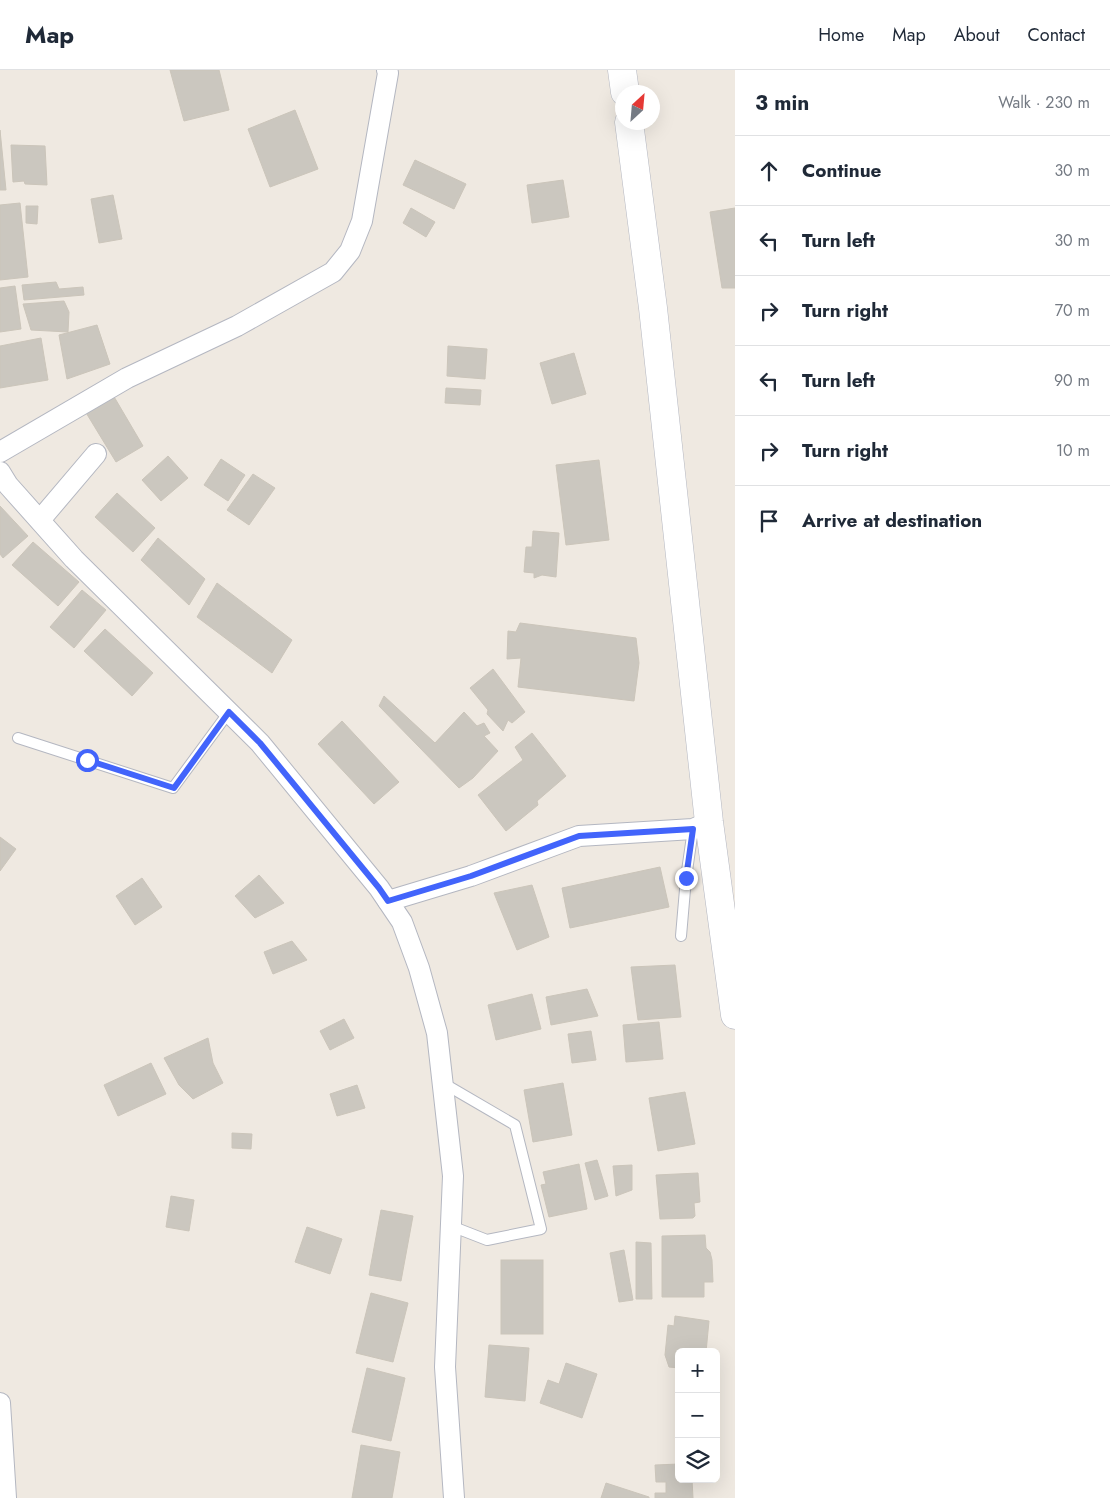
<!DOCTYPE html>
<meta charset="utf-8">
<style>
body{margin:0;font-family:Jost,sans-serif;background:#f2f2f3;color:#1f2937}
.controls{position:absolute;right:15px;bottom:15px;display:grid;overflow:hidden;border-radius:8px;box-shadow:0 5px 20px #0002}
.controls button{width:45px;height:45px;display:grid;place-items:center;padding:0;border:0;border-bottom:1px solid #e0e1e3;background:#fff;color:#1f2937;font:25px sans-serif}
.compass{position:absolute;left:615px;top:15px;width:45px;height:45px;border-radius:50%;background:#fff;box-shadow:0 5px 20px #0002;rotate:26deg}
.stop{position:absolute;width:15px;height:15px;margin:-11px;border:4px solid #4264fb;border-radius:50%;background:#fff}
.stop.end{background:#4264fb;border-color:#fff;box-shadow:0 1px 5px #0008}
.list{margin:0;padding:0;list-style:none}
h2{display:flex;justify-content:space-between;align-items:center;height:65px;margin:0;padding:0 20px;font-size:21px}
h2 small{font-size:16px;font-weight:400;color:#747a83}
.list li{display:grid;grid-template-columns:32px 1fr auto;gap:15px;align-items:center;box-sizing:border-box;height:70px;padding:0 20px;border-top:1px solid #e0e1e3}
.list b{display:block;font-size:19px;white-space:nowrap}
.list em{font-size:16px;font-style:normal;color:#747a83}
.icon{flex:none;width:28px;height:28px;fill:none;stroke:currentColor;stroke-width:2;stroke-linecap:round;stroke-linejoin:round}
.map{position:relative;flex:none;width:735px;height:1428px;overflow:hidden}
header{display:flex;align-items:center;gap:30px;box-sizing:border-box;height:70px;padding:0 25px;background:#fff;border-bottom:1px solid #e0e1e3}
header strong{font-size:24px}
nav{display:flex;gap:28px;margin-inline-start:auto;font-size:18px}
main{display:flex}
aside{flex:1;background:#fff}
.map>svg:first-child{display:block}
</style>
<header>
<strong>Map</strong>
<nav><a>Home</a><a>Map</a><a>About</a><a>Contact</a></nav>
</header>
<main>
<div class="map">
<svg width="735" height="1428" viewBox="0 0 735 1428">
<rect width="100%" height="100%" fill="#efe9e1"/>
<!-- building -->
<g fill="#cbc7bf" stroke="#cbc5ba">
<path d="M170,0H219L229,40L184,51Z"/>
<path d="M295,40L318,99L270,117L248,59Z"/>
<path d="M0,60L6,120H0Z"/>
<path d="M11,75L45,76L47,115L25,114L24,111L13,112Z"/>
<path d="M415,90L466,114L454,139L403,115Z"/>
<path d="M563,110L569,147L532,153L527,115Z"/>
<path d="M113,125L122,169L99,173L91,129Z"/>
<path d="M20,133L28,207L0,210V135Z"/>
<path d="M26,136H38L37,154L26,153Z"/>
<path d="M411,138L435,152L426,167L403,153Z"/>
<path d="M735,138V218H722L710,142Z"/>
<path d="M56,212L59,219L83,217L84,225L24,230L22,215Z"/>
<path d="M15,216L21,259L0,262V218Z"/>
<path d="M64,231L69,242L68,262L31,260L23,234Z"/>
<path d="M97,255L110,294L67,309L59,265Z"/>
<path d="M41,268L48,310L0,318V276Z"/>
<path d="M448,276L487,279L485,309L447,306Z"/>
<path d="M574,283L586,324L552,334L540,293Z"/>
<path d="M446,318L481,320L480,335L445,333Z"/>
<path d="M113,325L143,376L116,392L85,341Z"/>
<path d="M168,386L188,408L161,431L142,410Z"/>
<path d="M221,389L245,405L228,431L204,415Z"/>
<path d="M599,390L609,470L566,475L556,395Z"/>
<path d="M253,404L275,418L249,455L227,440Z"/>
<path d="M117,423L155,458L133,482L95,447Z"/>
<path d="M0,436L28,466L3,488L0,484Z"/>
<path d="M533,461L559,463L556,507L542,505L534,508V503L524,502L526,477H532Z"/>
<path d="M158,468L205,509L189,535L141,490Z"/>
<path d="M33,472L79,512L58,536L12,495Z"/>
<path d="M217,513L292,570L272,603L197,547Z"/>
<path d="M82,520L106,540L74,578L50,557Z"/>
<path d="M520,553L636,568L639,593L634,631L518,617L521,588L507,589L508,561L516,562Z"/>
<path d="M105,559L153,603L132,626L84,581Z"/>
<path d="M493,599L525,642L512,653L508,650L503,661L487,644L488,640L470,618Z"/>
<path d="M384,626L435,673L464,642L477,656L484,653L490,663L484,666L498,681L473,708L459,718L379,636Z"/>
<path d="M342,651L399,712L374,734L318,674Z"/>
<path d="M532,663L566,706L537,731L538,735L506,761L478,725L523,690L515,677Z"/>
<path d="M0,767L16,779L0,801Z"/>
<path d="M660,797L669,837L570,858L562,818Z"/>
<path d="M259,805L284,833L255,848L235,826Z"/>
<path d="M142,808L162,837L135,855L116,826Z"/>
<path d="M532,815L549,867L517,880L494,823Z"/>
<path d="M292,871L307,890L273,904L264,882Z"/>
<path d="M675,895L681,947L638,950L631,897Z"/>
<path d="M587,919L598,946L551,955L546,927Z"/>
<path d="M532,924L541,959L496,970L488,935Z"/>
<path d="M344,949L354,968L330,980L320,961Z"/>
<path d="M659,952L663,989L626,992L623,955Z"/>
<path d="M591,961L596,990L572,993L568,964Z"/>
<path d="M208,968L213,993L223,1013L193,1029L179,1015L164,988Z"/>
<path d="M151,993L166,1024L118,1046L104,1015Z"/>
<path d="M563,1013L572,1065L533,1072L524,1020Z"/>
<path d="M357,1015L365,1038L337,1046L330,1024Z"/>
<path d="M685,1022L695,1074L658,1081L649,1028Z"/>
<path d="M232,1063L252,1064L251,1079L232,1078Z"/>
<path d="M597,1090L608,1126L595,1130L585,1093Z"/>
<path d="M579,1094L587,1139L549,1147L541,1115L546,1114L543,1102Z"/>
<path d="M632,1095V1120L616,1126L613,1096Z"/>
<path d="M698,1103L700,1132L694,1133L695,1146L693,1148L660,1149L656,1105Z"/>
<path d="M171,1126L194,1130L189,1161L166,1157Z"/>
<path d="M381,1140L413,1146L401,1211L369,1205Z"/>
<path d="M307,1157L342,1169L330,1204L295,1192Z"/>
<path d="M705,1165L706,1178L710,1182L712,1190L713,1212H704V1227H662V1166Z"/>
<path d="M636,1172L651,1173L652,1229H636Z"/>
<path d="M624,1180L633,1230L619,1232L610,1183Z"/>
<rect x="501" y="1190" width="42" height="74"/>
<path d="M371,1223L408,1233L393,1292L356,1283Z"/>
<path d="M675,1246L709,1251L706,1282H679V1298L669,1297L665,1285L668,1255L674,1256Z"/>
<path d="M489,1275L529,1278L525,1331L485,1327Z"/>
<path d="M566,1293L597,1304L582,1348L540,1333L548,1310L559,1314Z"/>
<path d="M367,1298L405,1308L391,1371L352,1362Z"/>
<path d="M361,1375L400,1382L392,1428H352Z"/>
<path d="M679,1394V1409H692L693,1428H655V1423H666V1412H656L655,1395Z"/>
<path d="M606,1413L649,1427V1428H601Z"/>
</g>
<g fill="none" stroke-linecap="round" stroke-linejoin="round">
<!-- lane casing -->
<g stroke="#b4b7c1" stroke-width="12">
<g id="lane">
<path d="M18,668L173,718L229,642"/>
<path d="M681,866L686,808L693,759"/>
<path d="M443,1013L515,1055L541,1159L487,1170L451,1156"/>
</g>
</g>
<!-- street casing -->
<g stroke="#b4b7c1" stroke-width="22">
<g id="street">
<path d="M0,382L127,308L237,256L333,202L350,181L362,151L388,3L387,0"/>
<path d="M0,402L8,415L74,489L260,673L379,818L402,852L419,898L437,963L453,1106L445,1297L454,1428"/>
<path d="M40,450L96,384"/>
<path d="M388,831L471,806L579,766L693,759L709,752"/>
<path d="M0,1333L6,1428"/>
</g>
</g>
<!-- secondary casing -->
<g stroke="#b4b7c1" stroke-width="29">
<g id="secondary">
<path d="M622,0L625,22"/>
<path d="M629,52L653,238L709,752L735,945"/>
</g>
</g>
<!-- lane -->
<use href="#lane" stroke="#fff" stroke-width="10"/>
<!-- street -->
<use href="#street" stroke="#fff" stroke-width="20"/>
<!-- secondary -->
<use href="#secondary" stroke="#fff" stroke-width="28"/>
</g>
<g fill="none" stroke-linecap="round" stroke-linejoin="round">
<!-- route -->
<path stroke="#4264fb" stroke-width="6" d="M87,690L174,718L229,642L260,673L379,818L388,831L471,806L579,766L693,759L686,808"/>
</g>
</svg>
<div class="controls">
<button>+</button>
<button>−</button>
<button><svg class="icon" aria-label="layers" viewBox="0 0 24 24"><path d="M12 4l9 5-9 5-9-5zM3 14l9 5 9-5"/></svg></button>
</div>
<svg class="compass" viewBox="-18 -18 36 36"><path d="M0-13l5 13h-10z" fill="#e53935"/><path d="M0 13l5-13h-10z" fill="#747a83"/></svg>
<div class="stop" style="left:87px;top:690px"></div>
<div class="stop end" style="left:686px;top:808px"></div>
</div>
<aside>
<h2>3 min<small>Walk · 230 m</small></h2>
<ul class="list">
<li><svg class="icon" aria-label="ahead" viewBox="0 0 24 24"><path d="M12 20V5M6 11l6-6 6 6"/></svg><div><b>Continue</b></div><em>30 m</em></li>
<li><svg class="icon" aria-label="left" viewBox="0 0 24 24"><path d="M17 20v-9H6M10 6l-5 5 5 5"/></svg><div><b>Turn left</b></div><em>30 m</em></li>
<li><svg class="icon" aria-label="right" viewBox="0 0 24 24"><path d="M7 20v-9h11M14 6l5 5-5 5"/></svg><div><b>Turn right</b></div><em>70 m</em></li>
<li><svg class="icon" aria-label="left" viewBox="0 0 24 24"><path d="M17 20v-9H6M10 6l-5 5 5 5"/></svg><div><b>Turn left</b></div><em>90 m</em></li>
<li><svg class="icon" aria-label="right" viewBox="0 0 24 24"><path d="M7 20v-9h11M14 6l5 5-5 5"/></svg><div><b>Turn right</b></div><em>10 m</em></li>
<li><svg class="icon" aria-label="arrive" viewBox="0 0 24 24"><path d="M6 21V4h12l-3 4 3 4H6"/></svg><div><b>Arrive at destination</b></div></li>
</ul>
</aside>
</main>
